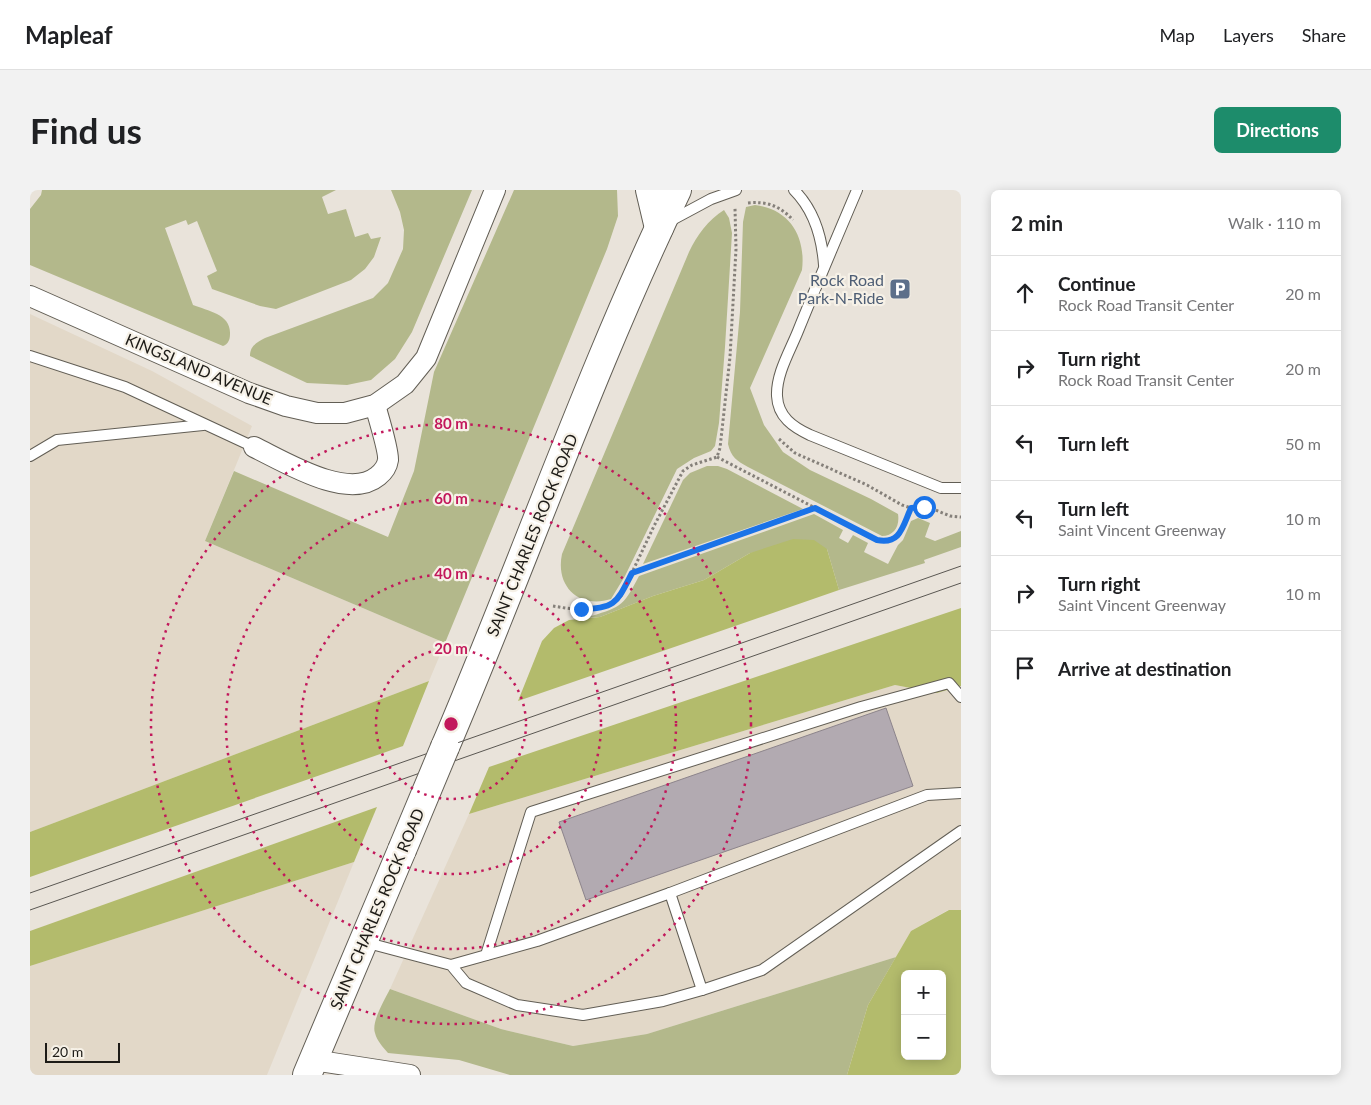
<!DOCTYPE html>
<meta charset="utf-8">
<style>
body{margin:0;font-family:Lato,sans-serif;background:#f2f2f2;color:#202124}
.controls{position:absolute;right:15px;bottom:15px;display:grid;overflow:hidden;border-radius:8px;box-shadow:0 2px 12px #0003}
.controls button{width:45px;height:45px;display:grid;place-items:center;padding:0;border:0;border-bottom:1px solid #e0e0e0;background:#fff;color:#202124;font:25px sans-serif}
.scale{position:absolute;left:15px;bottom:12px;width:75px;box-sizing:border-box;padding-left:5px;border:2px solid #1d1b17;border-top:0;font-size:14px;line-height:18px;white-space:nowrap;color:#1d1b17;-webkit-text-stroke:4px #f6f1e7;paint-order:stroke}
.stop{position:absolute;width:15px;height:15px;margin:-11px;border:4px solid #1a73e8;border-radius:50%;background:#fff}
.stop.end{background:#1a73e8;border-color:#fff;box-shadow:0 1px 5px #0008}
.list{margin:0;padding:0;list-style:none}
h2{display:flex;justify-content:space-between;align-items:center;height:65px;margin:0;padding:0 20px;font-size:21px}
h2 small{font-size:16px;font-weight:400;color:#757577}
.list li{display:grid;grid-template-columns:32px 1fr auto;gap:15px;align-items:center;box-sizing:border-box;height:75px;padding:0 20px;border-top:1px solid #e0e0e0}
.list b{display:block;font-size:19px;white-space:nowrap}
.list p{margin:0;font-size:16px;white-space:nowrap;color:#757577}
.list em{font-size:16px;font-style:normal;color:#757577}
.icon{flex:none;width:28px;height:28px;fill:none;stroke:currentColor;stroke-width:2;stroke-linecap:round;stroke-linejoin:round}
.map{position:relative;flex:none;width:931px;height:885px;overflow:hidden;border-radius:8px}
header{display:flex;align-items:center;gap:30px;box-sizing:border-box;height:70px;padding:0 25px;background:#fff;border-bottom:1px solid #e0e0e0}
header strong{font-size:24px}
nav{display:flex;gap:28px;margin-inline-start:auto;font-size:18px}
.intro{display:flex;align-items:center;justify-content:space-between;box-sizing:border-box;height:120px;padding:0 30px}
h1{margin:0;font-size:35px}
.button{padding:12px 22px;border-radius:8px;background:#1d8c6b;color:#fff;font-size:18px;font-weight:700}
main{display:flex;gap:30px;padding:0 30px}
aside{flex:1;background:#fff;border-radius:8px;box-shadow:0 2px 12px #0003}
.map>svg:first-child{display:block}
</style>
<header>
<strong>Mapleaf</strong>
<nav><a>Map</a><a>Layers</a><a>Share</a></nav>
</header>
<div class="intro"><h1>Find us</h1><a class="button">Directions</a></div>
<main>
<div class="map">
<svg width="931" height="885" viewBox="0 0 931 885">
<rect width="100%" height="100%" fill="#e9e3da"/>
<!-- built -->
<g fill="#e2d8c8">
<path d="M0,124L122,181L222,236L175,351L415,453L399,491L0,642Z"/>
<path d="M865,495L907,503L931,496V720H918L881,741L866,767L617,844L543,856L471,839L360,799L439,624Z"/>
<path d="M324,672L237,885H0V776Z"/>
</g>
<!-- green -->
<g fill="#b3b88b">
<path d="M12,0H306L292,7L298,24L316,19L325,47L338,43L341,49L351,47L344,67L335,79L321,90L246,119L230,116L182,99L177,86L187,81L167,31L158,35L156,30L135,38L163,115C178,121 201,124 200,144C200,150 198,154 193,156L0,75V19L11,5Z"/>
<path d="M361,0H442L382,142L365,169L341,190L317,195L277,193L220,166C220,156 226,153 235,148L343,108L358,93L373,59L374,40L370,22Z"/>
<path d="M484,0H587L588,26L577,59L415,453L175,351L204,281L358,347L384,281L404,182Z"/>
<path d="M725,15C760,19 776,47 772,80L720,198L734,235L753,262L780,280L841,309L868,324C870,336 864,346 852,346L718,277C707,271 701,267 698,254L710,122L713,32L716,17Z"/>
<path d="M694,20L699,28L702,43L695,157L689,233L685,256L681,261L664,268L647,279L595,386L581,409C550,419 525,397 532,364L659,62C667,45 678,30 694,20Z"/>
<path d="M677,276H688L697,279L773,319L613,374L653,290L660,283Z"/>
<path d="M784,324L813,340L809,348L818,353L823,345L838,353L834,362L858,374L868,355L873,350L881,331L888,328L900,333L895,347L905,351L931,341V357L894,370L895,373L809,400L797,359L720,363L674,390L623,406L570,427L555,428C590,417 592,419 609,386Z"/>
<path d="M866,767L838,815L817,885H480L429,870L358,863C353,857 347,851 345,843C341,832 355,809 360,799L471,839L543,856L617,844Z"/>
</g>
<!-- forest -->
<g fill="#b3bb6c" fill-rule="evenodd">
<path d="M763,349L784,350L797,359L809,400L488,511L512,451L524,438L539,430L570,427L623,406L674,390L720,363Z"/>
<path d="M931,418V496L907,503L865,495L439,624L459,577Z"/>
<path d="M399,491L373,556L0,687V642Z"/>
<path d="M347,617L324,672L0,776V741Z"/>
<path d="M919,720H931V879L929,885H817L838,815L881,741ZM875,784H912V866H875Z"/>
</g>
<!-- building -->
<path fill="#b2aab1" stroke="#8c848b" d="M856,518L883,596L556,710L529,632Z"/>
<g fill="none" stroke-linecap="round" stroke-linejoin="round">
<!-- lane casing -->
<g stroke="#625e55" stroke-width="12">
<g id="lane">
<path d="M764,0C784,20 792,47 794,75"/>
<path d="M827,0C807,47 787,94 768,141C760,161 746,184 747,206C748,227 763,237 780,245L911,298H931"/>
<path d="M640,31L681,9L706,0"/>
<path d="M0,166L95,197L224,257"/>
<path d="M0,266L27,250L173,235"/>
<path d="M640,703L897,605L931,603"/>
<path d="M334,752L421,775L507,751L640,703L672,800L633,811L553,825L487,815L436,793L421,775"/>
<path d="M456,765L501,622L831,517L919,493L931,507"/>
<path d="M672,800L732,780L931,641"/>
</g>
</g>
<!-- street casing -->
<g stroke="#625e55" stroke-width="22">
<g id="street">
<path d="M0,106L219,203L256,216L287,223H315L345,215L375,194L396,168L465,0"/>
<path d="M224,257C255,272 318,311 348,286C353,282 357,277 358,270C359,261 348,226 345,215"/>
<path d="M283,870L380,885"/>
</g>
</g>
<!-- primary casing -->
<g stroke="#625e55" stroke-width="30">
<g id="primary">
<path d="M620,0L629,38"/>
<path d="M415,557C494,372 560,181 647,0"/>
<path d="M277,885L372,660"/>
</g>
</g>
<!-- path -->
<g stroke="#85807a" stroke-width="3" stroke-dasharray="2.5 2.5" stroke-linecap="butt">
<path d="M718,13C737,11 750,16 763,30"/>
<path d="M749,249L765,263L837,295L872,315L881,318L903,319L920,326L931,327"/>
<path d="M687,267L847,350C870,355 873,335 881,318"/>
<path d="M602,383L785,319"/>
<path d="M523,416C546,420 572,424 591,406L624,336L653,281L662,275L687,267L690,258L700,167L706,59L705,18"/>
</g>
<!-- lane -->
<use href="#lane" stroke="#fff" stroke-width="10"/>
<!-- street -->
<use href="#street" stroke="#fff" stroke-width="20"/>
<!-- primary -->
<use href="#primary" stroke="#fff" stroke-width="28"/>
<!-- tram -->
<g stroke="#5a5752" stroke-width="1">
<path d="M0,703L931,376"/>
<path d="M0,720L931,393"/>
</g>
<!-- primary-bridge casing -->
<g stroke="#625e55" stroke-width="30" stroke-linecap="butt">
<path id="primary-bridge" d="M372,660L415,557"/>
</g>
<!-- primary-bridge -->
<use href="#primary-bridge" stroke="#fff" stroke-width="28"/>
</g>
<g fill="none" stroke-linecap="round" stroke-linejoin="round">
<!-- route -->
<path stroke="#1a73e8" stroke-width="6" d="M551,419C586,419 587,412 602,383L785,318L847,350C871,355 873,335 881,318L894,317"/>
</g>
<!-- distance rings -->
<g fill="none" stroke="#c2185b" stroke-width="2.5" stroke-dasharray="2.5 5">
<circle cx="421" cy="534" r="75"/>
<circle cx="421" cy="534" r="150"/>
<circle cx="421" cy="534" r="225"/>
<circle cx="421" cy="534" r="300"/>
</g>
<!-- icons -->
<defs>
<g id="parking-square" transform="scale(1.125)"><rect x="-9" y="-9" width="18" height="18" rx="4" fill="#5c6f8a" stroke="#f6f1e7"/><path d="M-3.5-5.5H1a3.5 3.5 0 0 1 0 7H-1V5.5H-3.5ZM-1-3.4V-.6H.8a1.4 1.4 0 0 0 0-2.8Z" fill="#fff"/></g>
</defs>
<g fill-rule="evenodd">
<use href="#parking-square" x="870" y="99"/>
</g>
<g text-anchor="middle" stroke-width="4.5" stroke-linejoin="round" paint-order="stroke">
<!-- service labels -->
<g font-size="16" fill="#4e5e75" stroke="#f6f1e7" text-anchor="end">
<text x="854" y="96">Rock Road<tspan x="854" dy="18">Park-N-Ride</tspan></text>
</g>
<!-- street labels -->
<g font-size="16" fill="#1d1b17" stroke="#f6f1e7">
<text transform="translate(169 179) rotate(23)" y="6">KINGSLAND AVENUE</text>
<text transform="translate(502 345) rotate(-68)" y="6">SAINT CHARLES ROCK ROAD</text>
<text transform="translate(347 719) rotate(-67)" y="6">SAINT CHARLES ROCK ROAD</text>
</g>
</g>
<circle cx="421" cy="534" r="8" fill="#c2185b" stroke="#f6f1e7" stroke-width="2.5"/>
<g font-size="15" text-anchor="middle" font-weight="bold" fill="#c2185b" stroke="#f6f1e7" stroke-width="4.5" stroke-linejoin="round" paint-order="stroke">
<text x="421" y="239">80 m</text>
<text x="421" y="314">60 m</text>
<text x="421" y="389">40 m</text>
<text x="421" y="464">20 m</text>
</g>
</svg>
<div class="controls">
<button>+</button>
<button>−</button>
</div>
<div class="scale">20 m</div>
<div class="stop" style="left:894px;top:317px"></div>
<div class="stop end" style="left:551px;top:419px"></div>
</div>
<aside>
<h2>2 min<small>Walk · 110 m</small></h2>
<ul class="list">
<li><svg class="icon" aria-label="ahead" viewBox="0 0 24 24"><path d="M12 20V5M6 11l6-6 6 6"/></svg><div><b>Continue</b><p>Rock Road Transit Center</p></div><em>20 m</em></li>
<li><svg class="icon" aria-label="right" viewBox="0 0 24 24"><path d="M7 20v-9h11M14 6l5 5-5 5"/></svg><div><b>Turn right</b><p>Rock Road Transit Center</p></div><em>20 m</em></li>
<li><svg class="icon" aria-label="left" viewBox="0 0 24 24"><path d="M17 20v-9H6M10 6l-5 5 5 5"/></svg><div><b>Turn left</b></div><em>50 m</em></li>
<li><svg class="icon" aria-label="left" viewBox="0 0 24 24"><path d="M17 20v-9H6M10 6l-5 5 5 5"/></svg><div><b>Turn left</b><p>Saint Vincent Greenway</p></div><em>10 m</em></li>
<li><svg class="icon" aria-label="right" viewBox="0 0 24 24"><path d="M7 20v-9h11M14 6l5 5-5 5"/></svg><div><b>Turn right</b><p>Saint Vincent Greenway</p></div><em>10 m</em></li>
<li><svg class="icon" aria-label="arrive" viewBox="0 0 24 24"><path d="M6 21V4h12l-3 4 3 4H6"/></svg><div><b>Arrive at destination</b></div></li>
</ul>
</aside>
</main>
